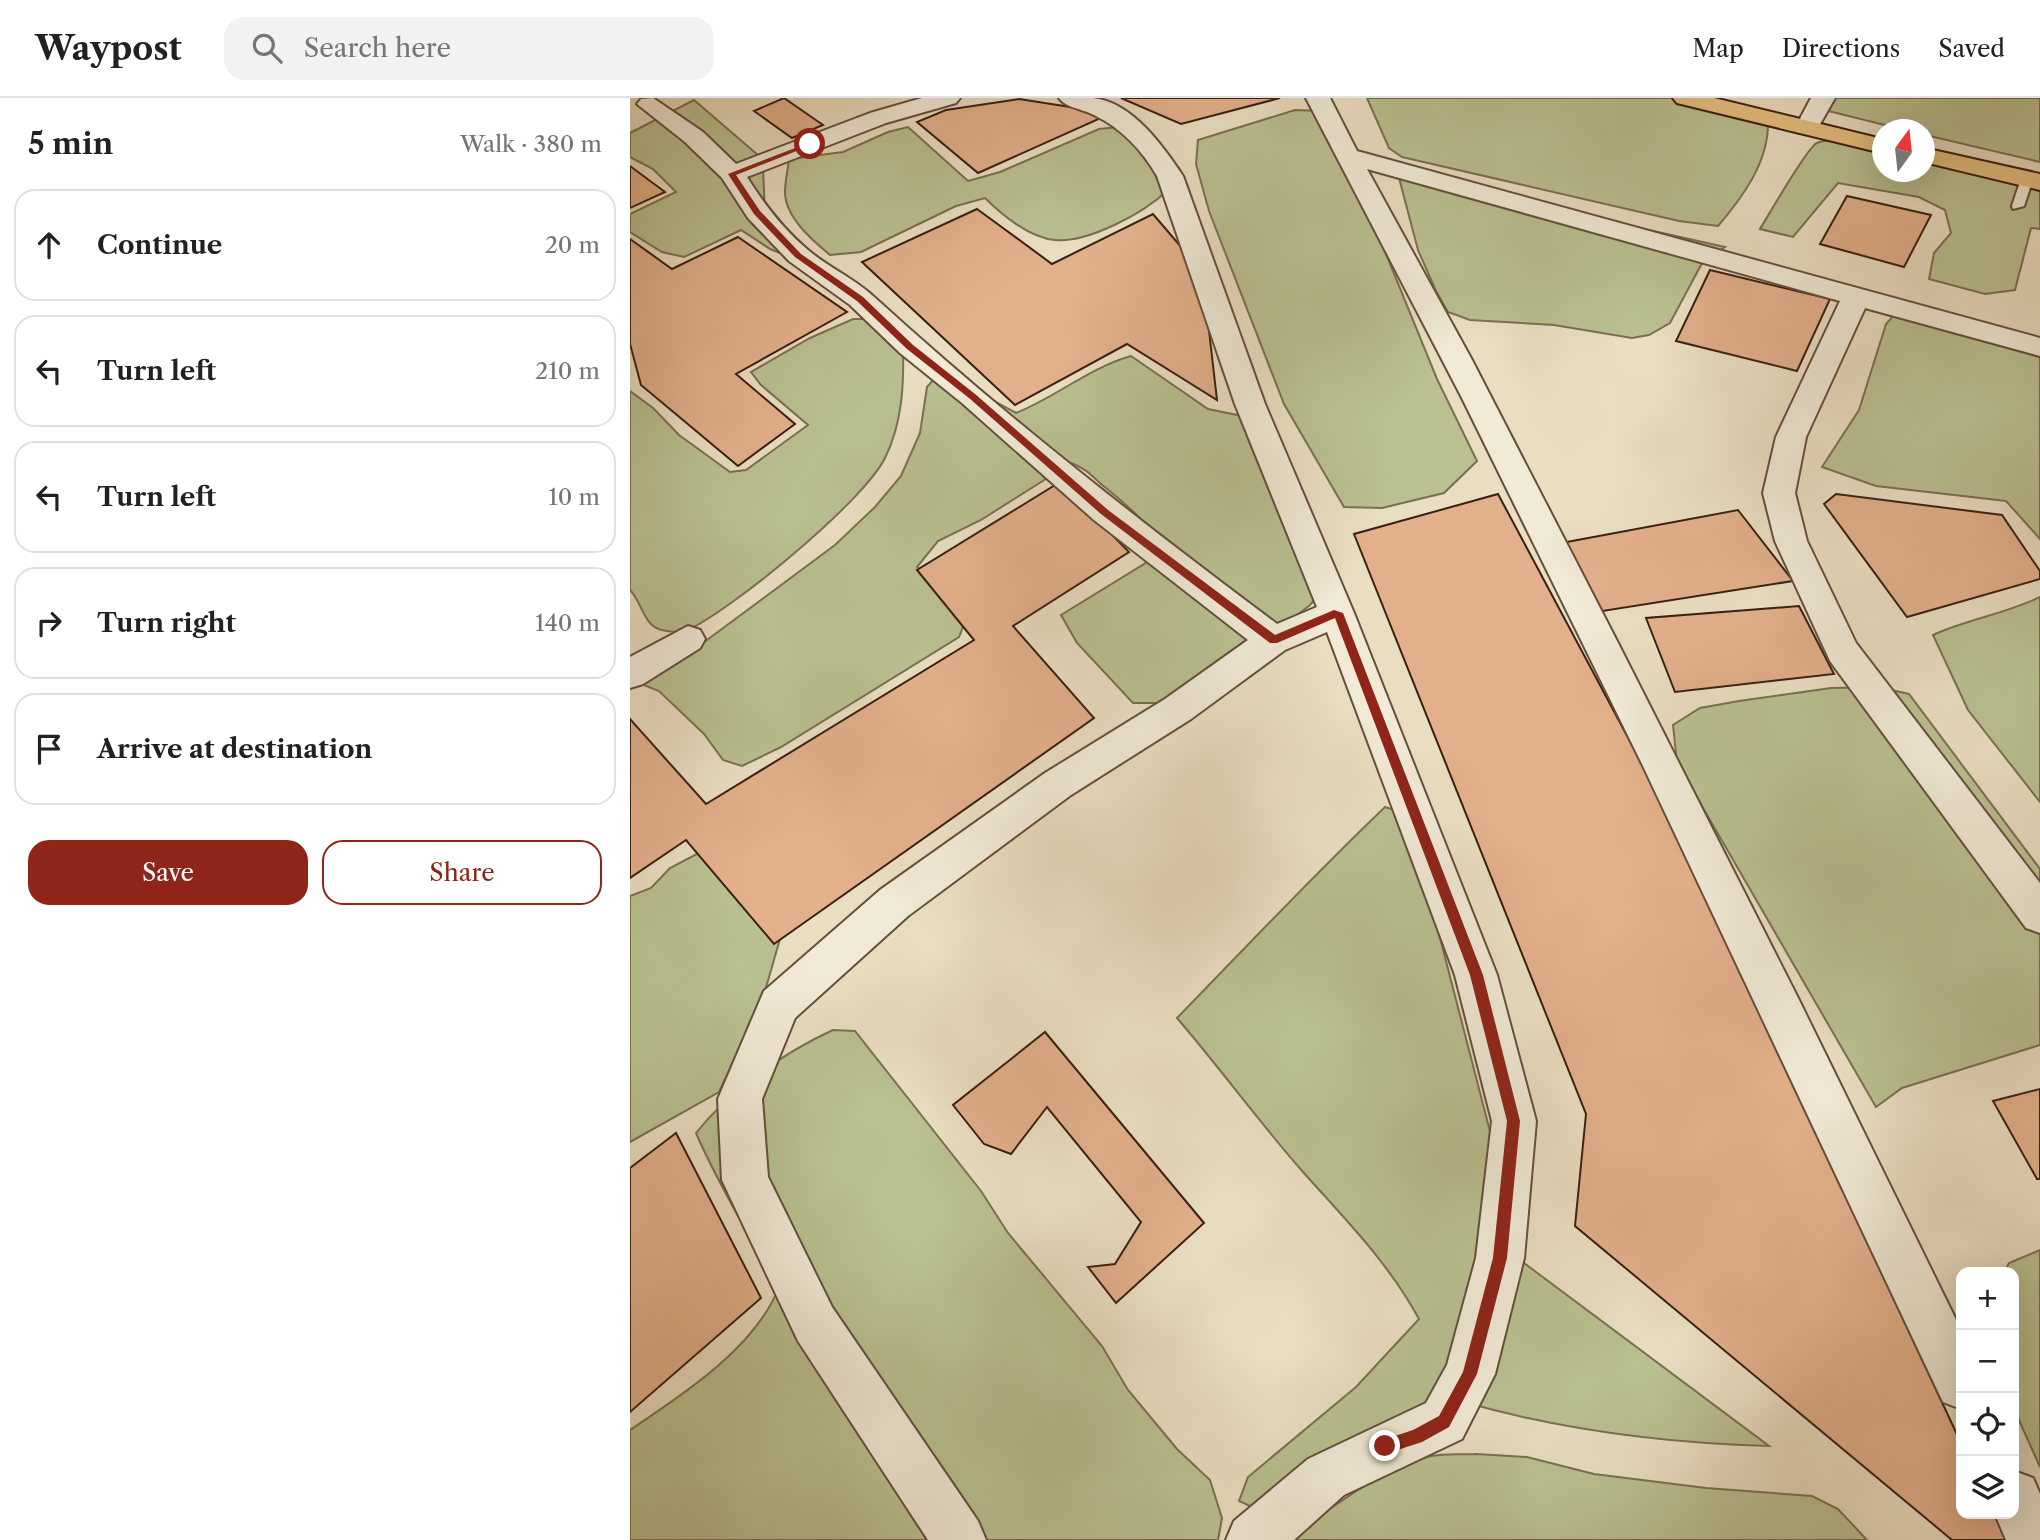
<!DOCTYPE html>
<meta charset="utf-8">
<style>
body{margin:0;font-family:"Libre Caslon Text",serif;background:#f2f2f2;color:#202124}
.controls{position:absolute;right:21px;bottom:21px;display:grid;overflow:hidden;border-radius:14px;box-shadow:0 7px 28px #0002}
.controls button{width:63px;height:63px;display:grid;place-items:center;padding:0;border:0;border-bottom:2px solid #e0e0e0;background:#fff;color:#202124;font:35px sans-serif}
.compass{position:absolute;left:1242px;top:21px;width:63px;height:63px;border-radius:50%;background:#fff;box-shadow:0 7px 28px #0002;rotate:15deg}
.stop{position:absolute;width:21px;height:21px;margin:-16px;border:5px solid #8f2418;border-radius:50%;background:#fff}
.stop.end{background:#8f2418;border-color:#fff;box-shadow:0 2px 7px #0008}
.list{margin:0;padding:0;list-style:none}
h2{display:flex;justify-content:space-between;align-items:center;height:91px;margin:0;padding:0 28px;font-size:30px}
h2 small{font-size:23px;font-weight:400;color:#757577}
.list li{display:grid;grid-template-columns:46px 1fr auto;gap:21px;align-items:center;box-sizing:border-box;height:112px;margin:0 14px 14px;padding:0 14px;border:2px solid #e0e0e0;border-radius:21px}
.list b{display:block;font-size:26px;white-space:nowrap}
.list em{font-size:23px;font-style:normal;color:#757577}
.actions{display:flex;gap:14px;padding:21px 28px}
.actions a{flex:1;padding:16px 0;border:2px solid #8f2418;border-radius:21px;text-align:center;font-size:24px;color:#8f2418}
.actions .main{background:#8f2418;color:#fff}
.icon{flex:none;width:38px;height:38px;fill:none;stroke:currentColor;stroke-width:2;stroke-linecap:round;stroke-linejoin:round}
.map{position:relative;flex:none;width:1410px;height:1442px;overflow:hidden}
header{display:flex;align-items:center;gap:42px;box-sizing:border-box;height:98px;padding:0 35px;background:#fff;border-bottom:2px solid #e0e0e0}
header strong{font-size:33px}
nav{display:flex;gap:38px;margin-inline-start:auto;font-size:24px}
.search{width:490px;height:63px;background:#f2f2f2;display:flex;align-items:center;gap:18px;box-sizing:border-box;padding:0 24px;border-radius:21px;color:#757577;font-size:26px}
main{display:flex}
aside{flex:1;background:#fff}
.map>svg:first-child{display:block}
</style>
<header>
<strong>Waypost</strong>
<div class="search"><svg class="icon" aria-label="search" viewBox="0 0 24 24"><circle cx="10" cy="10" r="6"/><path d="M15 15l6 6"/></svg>Search here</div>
<nav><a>Map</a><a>Directions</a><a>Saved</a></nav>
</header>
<main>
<aside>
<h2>5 min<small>Walk · 380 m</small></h2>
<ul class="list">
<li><svg class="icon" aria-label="ahead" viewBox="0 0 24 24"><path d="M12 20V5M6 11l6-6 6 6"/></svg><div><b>Continue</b></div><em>20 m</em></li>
<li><svg class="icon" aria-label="left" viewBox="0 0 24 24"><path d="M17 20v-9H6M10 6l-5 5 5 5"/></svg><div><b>Turn left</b></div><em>210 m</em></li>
<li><svg class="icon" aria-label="left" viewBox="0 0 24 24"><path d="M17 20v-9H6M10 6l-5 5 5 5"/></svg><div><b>Turn left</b></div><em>10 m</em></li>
<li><svg class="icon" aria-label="right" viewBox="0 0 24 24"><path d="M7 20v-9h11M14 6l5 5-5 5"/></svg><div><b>Turn right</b></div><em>140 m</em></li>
<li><svg class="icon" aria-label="arrive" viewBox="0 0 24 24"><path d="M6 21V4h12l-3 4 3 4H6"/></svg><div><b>Arrive at destination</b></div></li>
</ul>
<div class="actions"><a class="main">Save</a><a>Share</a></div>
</aside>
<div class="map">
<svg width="1410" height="1442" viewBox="0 0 1410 1442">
<rect width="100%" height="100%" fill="#eadec2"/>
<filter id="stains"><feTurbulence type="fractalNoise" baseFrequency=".00286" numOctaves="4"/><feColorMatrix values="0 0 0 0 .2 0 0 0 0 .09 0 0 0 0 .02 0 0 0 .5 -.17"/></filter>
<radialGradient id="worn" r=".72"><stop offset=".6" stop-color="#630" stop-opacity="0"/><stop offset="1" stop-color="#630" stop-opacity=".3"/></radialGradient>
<!-- green -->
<g fill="#bac090" stroke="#7a7050" stroke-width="2">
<path d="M737,0H1048L1138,26C1138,65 1112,100 1088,128L1049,123L772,59L759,50Z"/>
<path d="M1204,0H1410V64L1295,37L1294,32L1271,31L1194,12Z"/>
<path d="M64,2L128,57L133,69L135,116L182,168L140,151L111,132L54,159L32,154L0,134V116L46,94L23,71L0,59V35Z"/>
<path d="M665,12L694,13L721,40L723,58L747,134L807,281L847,363L814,395L752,410L714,409L654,306L579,113L566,66L568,42Z"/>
<path d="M278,29L338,83L370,74L469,31L488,29L509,44L538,92C514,115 458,145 425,142C400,140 372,117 355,100L326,108L231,154L200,157C182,142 155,119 155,94C155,83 158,71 159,61L213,54L258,34Z"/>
<path d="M1209,42L1252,51V74H1294L1295,61L1410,87V131L1401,130L1385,192L1355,196L1299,181L1304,155L1321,135L1315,112L1289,99L1208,85L1163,139L1130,131C1138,118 1178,48 1187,45C1193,42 1202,43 1209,42Z"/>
<path d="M768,76L1095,149L1071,167L1040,225L1019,237L1002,240L924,227L840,222L818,214L806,193L788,152Z"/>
<path d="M1273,207L1410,242V441L1376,403L1246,388L1192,369L1229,312L1256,226Z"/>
<path d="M223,221H238L273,245C274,284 273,324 255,360C233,404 104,510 58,532C52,535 39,534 32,532C14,529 12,504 0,492V293L23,310L49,337L100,374L116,372L178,327L131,287L121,274L180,240Z"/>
<path d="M501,258L578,311L622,320L697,486L680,507L647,533L537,605H503L447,545L431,517L522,461L528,440C512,420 496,406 476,390C463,380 458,371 441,365L351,422L308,443L287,469L311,491L335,524L329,539L151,649L112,668L93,662L74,636L29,593L6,584L50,562L205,447L245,409L271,378L290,335L297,289L310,274L386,315C426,299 459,270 501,258Z"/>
<path d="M1410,499V704L1338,612L1303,537C1338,521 1375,516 1410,499Z"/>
<path d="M1248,589L1279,596L1410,771V947L1272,990L1246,1009L1047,665L1043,627L1070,610L1109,603L1201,590Z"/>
<path d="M755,709L778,716L894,1165L1139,1348C1033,1345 929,1332 827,1302L624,1410L609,1403L618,1379L726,1289L789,1221C758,1164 715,1121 673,1074C629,1024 590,970 547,920C616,849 684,777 755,709Z"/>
<path d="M78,750L150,841L133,900L89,994L0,1044V798L21,790L40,770Z"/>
<path d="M203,932L225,933L351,1093L378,1135L472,1248L498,1292L547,1351L580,1382L592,1420L588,1442H0V1332C51,1298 125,1250 148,1191C121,1138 89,1089 66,1035C100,992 153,955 203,932Z"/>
<path d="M1410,1152V1369L1384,1311V1174H1374L1379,1165Z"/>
<path d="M846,1356L897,1359L964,1376L1076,1390L1182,1398L1208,1411L1237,1442H656C693,1416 758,1365 802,1358C816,1355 832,1357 846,1356Z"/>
</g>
<!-- building -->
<g fill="#e2b08b" stroke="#391f10" stroke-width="2">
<path d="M154,0L193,27L162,40L124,13Z"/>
<path d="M491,0H650L551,26Z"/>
<path d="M389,1L466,13L473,19L348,75L287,24L316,12Z"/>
<path d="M0,68L35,94L0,110Z"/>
<path d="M1217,98L1301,117L1274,169L1190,146Z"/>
<path d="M347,111L422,166L523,116L558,157L578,224L587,302L497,246L385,307L232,164Z"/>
<path d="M108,139L217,214L106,276L165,326L108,368L11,287L0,246V141L42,171Z"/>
<path d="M1080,172L1200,201L1167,273L1046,243Z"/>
<path d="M430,384L499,454L383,528L464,620L144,846L56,742L0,780V621L76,706L344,542L287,472Z"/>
<path d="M868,396L1027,694L1331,1345V1416H1364L1377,1442H1322L945,1128L956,1016L724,436Z"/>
<path d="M1206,396L1372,417L1410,473V481L1277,519L1194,406Z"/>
<path d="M1108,412L1163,483L960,515L926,446Z"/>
<path d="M1169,508L1204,576L1045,594L1016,520Z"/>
<path d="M415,934L574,1125L486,1205L458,1169L485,1166L511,1124L417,1009L381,1056L354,1046L323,1007Z"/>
<path d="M1410,991V1081H1407L1363,1003Z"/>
<path d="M46,1035L131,1200L0,1314V1070Z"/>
</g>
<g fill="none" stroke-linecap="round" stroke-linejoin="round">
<!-- service casing -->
<g stroke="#654f3c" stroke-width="4">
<path id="service" d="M1397,77L1403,81L1394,108L1383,111L1382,108L1391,81Z"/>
</g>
<!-- minor casing -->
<g stroke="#654f3c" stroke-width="4">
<g id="minor">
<path d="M23,0L73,34L106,66L240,15L292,0H330L326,5L256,25L117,79C134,106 153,131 178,152C198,169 223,180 243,198C371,315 508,422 647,526L687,509L605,306L527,78C512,52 491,30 464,17C453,11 436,10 429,0C440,0 452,0 463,0C502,4 533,48 553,78L635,306L724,515L867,877L906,1023L894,1160L865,1276L832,1341L714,1397L664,1442H596L604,1423L678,1361L796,1305L817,1267L846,1160L862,1023L825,877L697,534L655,552L561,621L441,697L278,818L165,920L132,1001L138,1079L202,1209L348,1423L356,1442H298L168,1243L92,1082L88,1001L134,893L250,792L415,675L535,601L618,542L464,422L332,305L270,255L220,207L159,163L118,120L92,80L55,44L7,6L11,1Z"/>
<path d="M676,0H700L727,53L1410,240V258L1235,210L1176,339L1165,395L1177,443L1226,545L1410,785V835L1396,830L1200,563L1145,443L1133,395L1146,339L1210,203L737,71L842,262L988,545L1168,900L1331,1232V1311L1313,1304L1013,668L832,300Z"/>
<path d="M1181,0H1205L1185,35H1169L1165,30Z"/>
<path d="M58,528L70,532L75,541L70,550L13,586L0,590V559Z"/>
<path d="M1384,1373L1403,1380L1410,1396V1442H1376L1365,1416H1384Z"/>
</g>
</g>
<!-- trunk casing -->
<g stroke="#391f10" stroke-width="4">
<g id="trunk">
<path d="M1043,0H1084L1252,41V55L1047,5Z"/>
<path d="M1294,50L1410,76V92L1294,64Z"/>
</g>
</g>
<!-- service -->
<use href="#service" fill="#f1ead7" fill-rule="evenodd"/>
<!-- minor -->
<use href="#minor" fill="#f1ead7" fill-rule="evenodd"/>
<!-- trunk -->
<use href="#trunk" fill="#e5bf81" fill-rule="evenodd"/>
</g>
<!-- route -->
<path fill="#8f2418" d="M178,45L184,46L106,77L130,113L171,156L233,199L283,247L345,296L478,412L645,537L704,512L713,515L853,877L890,1023L877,1160L847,1276L819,1329L792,1344L755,1356L748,1348L750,1343L783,1332L809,1318L833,1274L863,1160L877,1023L840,877L705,520L647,545H640L471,416L339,300L277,251L227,203L165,159L124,116L98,76Z"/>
<rect width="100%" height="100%" filter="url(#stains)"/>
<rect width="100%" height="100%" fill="url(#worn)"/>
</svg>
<div class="controls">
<button>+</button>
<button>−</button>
<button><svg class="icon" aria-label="locate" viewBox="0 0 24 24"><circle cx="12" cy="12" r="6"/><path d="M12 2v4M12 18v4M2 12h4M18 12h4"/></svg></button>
<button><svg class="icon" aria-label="layers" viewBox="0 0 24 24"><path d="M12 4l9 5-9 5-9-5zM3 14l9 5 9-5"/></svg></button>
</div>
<svg class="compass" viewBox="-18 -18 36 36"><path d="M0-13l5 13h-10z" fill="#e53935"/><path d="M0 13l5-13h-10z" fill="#757577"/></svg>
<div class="stop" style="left:180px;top:46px"></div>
<div class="stop end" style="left:755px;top:1348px"></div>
</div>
</main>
